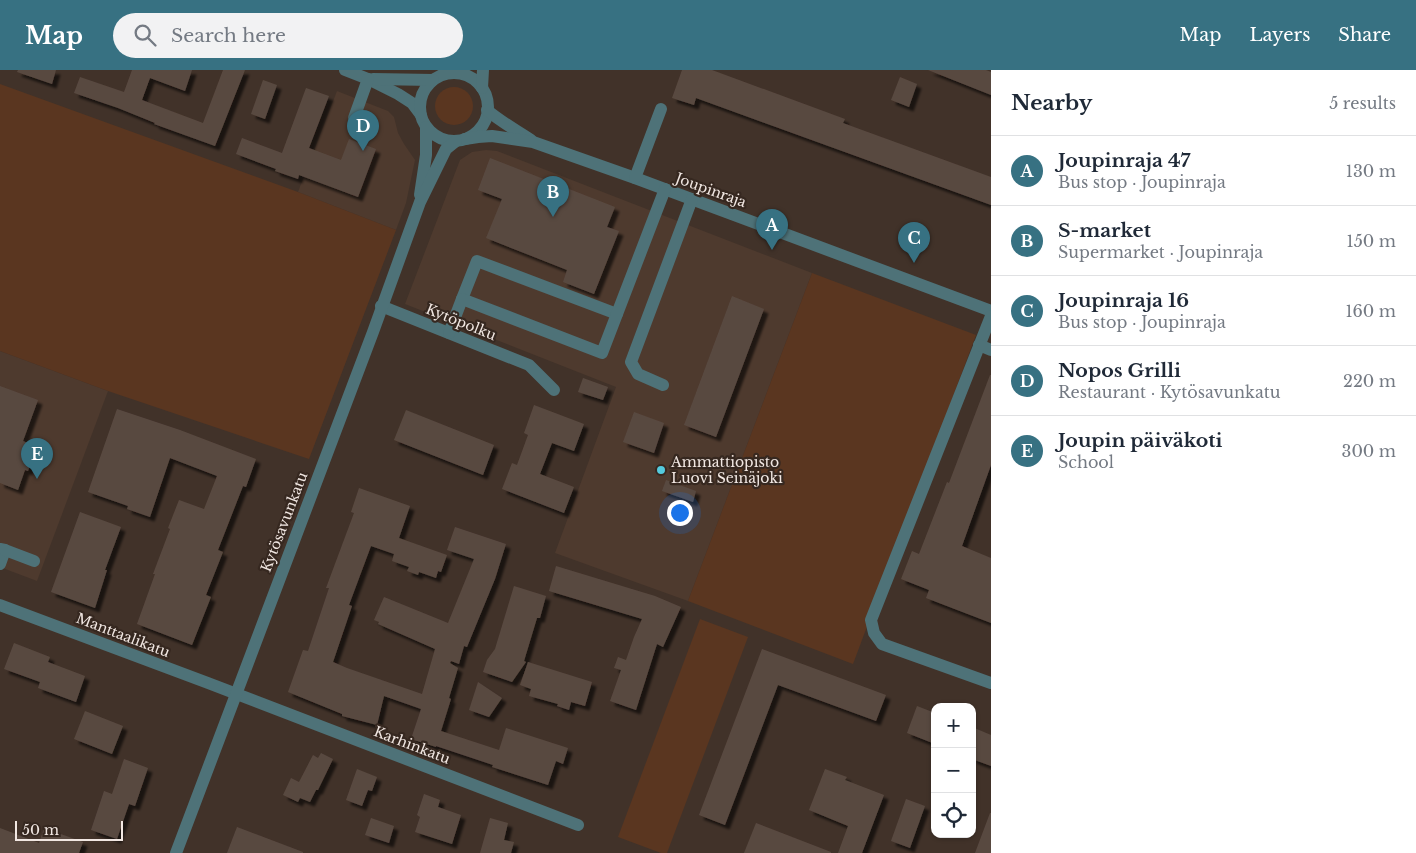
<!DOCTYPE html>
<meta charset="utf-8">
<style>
body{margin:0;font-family:"Libre Baskerville",serif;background:#f2f2f3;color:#1f2937}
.controls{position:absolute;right:15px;bottom:15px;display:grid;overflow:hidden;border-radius:10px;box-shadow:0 1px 4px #0004}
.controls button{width:45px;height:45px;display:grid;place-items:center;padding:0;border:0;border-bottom:1px solid #e0e1e3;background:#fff;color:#1f2937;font:25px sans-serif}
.scale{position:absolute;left:15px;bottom:12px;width:108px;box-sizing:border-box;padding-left:5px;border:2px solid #f1e7e2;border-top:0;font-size:14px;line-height:18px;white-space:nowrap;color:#f1e7e2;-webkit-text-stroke:4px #362820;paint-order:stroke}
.you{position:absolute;left:679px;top:442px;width:18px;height:18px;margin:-12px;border:4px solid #fff;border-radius:50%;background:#1a73e8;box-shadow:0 0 0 8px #1a73e833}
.badge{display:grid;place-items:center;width:32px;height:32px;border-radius:50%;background:#377182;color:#fff;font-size:16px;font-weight:700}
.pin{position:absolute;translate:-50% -41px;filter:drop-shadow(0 1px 2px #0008)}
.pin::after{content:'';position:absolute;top:26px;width:18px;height:15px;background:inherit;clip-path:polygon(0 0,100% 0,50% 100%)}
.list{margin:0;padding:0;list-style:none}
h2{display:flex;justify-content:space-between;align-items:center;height:65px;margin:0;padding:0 20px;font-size:21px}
h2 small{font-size:16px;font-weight:400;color:#747a83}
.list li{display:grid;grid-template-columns:32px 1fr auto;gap:15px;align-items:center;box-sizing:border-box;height:70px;padding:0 20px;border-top:1px solid #e0e1e3}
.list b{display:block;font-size:19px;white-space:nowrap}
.list p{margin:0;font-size:16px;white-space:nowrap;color:#747a83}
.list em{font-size:16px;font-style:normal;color:#747a83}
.icon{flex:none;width:28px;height:28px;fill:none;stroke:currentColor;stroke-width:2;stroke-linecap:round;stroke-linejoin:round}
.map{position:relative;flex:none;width:991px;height:783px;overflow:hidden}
header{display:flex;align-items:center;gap:30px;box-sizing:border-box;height:70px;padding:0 25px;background:#377182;color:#fff}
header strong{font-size:24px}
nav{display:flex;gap:28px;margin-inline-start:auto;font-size:18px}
.search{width:350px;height:45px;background:#f2f2f3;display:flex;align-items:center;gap:12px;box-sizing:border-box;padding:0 18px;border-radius:28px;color:#747a83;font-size:19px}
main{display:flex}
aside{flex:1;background:#fff}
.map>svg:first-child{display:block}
</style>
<header>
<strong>Map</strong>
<div class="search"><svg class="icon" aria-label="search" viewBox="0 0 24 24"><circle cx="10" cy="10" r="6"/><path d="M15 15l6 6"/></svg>Search here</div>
<nav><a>Map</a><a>Layers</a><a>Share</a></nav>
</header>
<main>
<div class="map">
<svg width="991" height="783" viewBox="0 0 991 783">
<defs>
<filter id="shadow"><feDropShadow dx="4.5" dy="4.5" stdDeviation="1" flood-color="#0009"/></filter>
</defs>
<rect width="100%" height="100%" fill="#413229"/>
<!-- built -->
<g fill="#4e3a2e">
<path d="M337,21L388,41L394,47L398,63L404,74L415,90L406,133L396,160L298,122Z"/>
<path d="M486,80L497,81L812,203L688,531L555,483L616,317L405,234L460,90L472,82Z"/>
<path d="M0,281L108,321L37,511L0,497Z"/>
</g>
<!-- green -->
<g fill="#5a3620">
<path d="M0,14L298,122L396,160L309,389L108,321L0,281Z"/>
<circle cx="454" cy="36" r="19"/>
<path d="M812,203L976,265L853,594L688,531Z"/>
<path d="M700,549L748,567L667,783H661L618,767Z"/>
</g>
<!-- building -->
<g fill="#594940" filter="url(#shadow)">
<path d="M18,0H56L52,14L17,2Z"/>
<path d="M132,0H192L185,21L150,8L142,30L203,53L223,0H245L215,76L154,54L155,53L118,38L74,23L80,7L124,22Z"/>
<path d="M682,0H712L845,49L843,53L991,107V135L696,28L694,35L672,28Z"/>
<path d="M928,0H986L991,2V25Z"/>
<path d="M900,7L917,14L909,37L891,30Z"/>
<path d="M263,10L277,15L265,49L251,44Z"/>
<path d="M306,18L329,26L309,78L341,90L349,69L376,79L358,127L299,105L298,109L275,101L276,99L236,84L242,68L282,83Z"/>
<path d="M490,88L615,137L607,157L619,161L594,224L563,212L567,200L486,168L502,129L478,120Z"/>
<path d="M732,226L764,239L716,367L684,355Z"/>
<path d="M990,305H991V395L962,476L991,488V553L926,528L929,520L901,509L912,481L919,484L947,412L949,413Z"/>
<path d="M583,308L608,317L603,330L578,322Z"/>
<path d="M0,316L38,330L23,371L37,377L28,401L25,400L18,420L0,413Z"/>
<path d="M534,335L584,354L574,381L552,373L540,404L574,417L564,443L502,419L512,393L517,395L528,365L524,363Z"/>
<path d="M117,339L180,360L256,389L246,417L243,416L218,480L223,482L206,525L211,527L192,575L137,554L155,504H153L170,459L168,458L179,430L204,439L217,406L170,388L150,447L127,439L128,436L88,422Z"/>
<path d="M406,340L494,375L483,405L394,370Z"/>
<path d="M634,342L664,353L654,383L623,372Z"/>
<path d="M666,410L696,421L693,432L662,421Z"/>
<path d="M359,418L410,436L399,468L447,485L441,502L438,501L436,508L419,502L418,505L407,501L409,497L392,491L394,484L371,476L349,535L352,536L333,592L347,598L422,624L435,579L378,554L379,552L374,550L384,527L448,553L474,489L447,480L455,457L506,474L495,509L467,577L464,576L459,594L451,591L450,593L458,598L449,628L451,629L441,661L499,680L506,658L568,678L563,694L556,691L548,715L492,697L493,695L436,676V677L411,669L421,639L384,626L377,655L342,646V644L288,622L303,580L308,581L329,518H326L354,443L351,442Z"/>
<path d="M80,442L121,457L105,500H107L95,538L51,522Z"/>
<path d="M556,496L655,526L681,537L663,577L657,574L636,640L610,631L621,600L614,598L618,587L626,590L634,567L642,549L549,521Z"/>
<path d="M514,516L546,526L540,548H537L524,591L526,592L512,612L483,602L487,590L495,579Z"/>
<path d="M14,573L50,587L48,592L85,606L76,632L38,618L40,612L4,599Z"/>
<path d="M762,579L886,625L876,651L778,615L725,755L699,745Z"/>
<path d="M528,592L592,612L585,636L571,632L569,640L557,636L558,634L529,626L531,619L520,615Z"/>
<path d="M478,612L502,628L489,647L469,640Z"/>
<path d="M917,636L935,643V674L907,663Z"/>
<path d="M85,641L123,656L112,684L74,669Z"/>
<path d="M972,657L991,665V696L972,689Z"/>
<path d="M321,683L333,689L318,720H316L310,732L300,728L298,732L283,725L291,708L299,712L313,685L318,688Z"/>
<path d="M124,689L148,698L135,736L129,734L117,769L91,760L104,721L112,724Z"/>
<path d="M357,699L377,707L372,721L368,720L362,736L346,730Z"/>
<path d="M825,699L847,707L845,710L884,725L862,783H838L848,756L809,740Z"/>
<path d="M424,724L440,730L438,737L461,745L452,774L415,762L420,747L417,745Z"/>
<path d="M906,729L925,736L910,778L891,771Z"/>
<path d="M990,743H991V783H975Z"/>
<path d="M371,748L394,756L389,773L365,765Z"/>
<path d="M490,748L508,753L504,770L514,772L511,783H480Z"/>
<path d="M756,753L831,782V783H744Z"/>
<path d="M237,757L303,782V783H227Z"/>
<path d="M0,758L39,773L44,758L83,772L79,783H0Z"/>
</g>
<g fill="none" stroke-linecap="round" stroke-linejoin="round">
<!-- minor -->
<g stroke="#4e7278" stroke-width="12">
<path d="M345,0L368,9L398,24L412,33L421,45"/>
<circle cx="454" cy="37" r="34"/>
<path d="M373,9L433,10"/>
<path d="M482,18L483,0"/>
<path d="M487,40C501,52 516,60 531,70"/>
<path d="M354,48L368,9"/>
<path d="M465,69L478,67L492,66L533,72L635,108L991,241"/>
<path d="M635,108L661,39"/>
<path d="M420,125L426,85V57"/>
<path d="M462,229L477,191L617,244"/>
<path d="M381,236L529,295L554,320"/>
<path d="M991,246L871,550L874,563L882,574L991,613"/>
<path d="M449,263L462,229L602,283L665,119"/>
<path d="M979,275L991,280"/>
<path d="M663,315L638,304L631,292L692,129"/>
<path d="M0,479L5,480L0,494"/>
<path d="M5,480L34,491"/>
<path d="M0,535L208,613L578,755"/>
<path d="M176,783L373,262L420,132L446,79L456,71"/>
</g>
</g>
<!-- markers -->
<circle fill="#54cadd" stroke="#362820" stroke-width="2" cx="661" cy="400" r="5"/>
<g text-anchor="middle" stroke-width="4.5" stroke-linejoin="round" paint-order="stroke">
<!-- street labels -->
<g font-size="14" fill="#f1e7e2" stroke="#362820">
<text transform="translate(711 120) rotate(20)" y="5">Joupinraja</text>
<text transform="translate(461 252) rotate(22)" y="5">Kytöpolku</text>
<text transform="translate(284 452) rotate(-69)" y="5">Kytösavunkatu</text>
<text transform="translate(123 565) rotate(21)" y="5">Manttaalikatu</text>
<text transform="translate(412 675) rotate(21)" y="5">Karhinkatu</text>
</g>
<!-- poi labels -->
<g font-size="14" fill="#f1e7e2" stroke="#362820" text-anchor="start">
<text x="671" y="397">Ammattiopisto<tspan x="671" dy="16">Luovi Seinäjoki</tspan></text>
</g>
</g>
</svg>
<div class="controls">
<button>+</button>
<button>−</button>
<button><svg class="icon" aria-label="locate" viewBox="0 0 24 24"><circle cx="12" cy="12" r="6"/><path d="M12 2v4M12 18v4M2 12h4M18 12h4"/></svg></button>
</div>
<div class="scale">50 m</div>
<div class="you"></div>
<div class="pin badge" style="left:772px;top:180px">A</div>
<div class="pin badge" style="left:553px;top:147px">B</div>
<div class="pin badge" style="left:914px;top:193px">C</div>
<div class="pin badge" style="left:363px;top:81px">D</div>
<div class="pin badge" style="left:37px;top:409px">E</div>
</div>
<aside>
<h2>Nearby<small>5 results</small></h2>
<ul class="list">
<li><span class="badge">A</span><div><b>Joupinraja 47</b><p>Bus stop · Joupinraja</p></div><em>130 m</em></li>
<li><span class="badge">B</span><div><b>S-market</b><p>Supermarket · Joupinraja</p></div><em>150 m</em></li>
<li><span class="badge">C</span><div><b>Joupinraja 16</b><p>Bus stop · Joupinraja</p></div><em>160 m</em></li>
<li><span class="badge">D</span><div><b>Nopos Grilli</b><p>Restaurant · Kytösavunkatu</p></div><em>220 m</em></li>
<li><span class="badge">E</span><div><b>Joupin päiväkoti</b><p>School</p></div><em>300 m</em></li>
</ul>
</aside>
</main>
